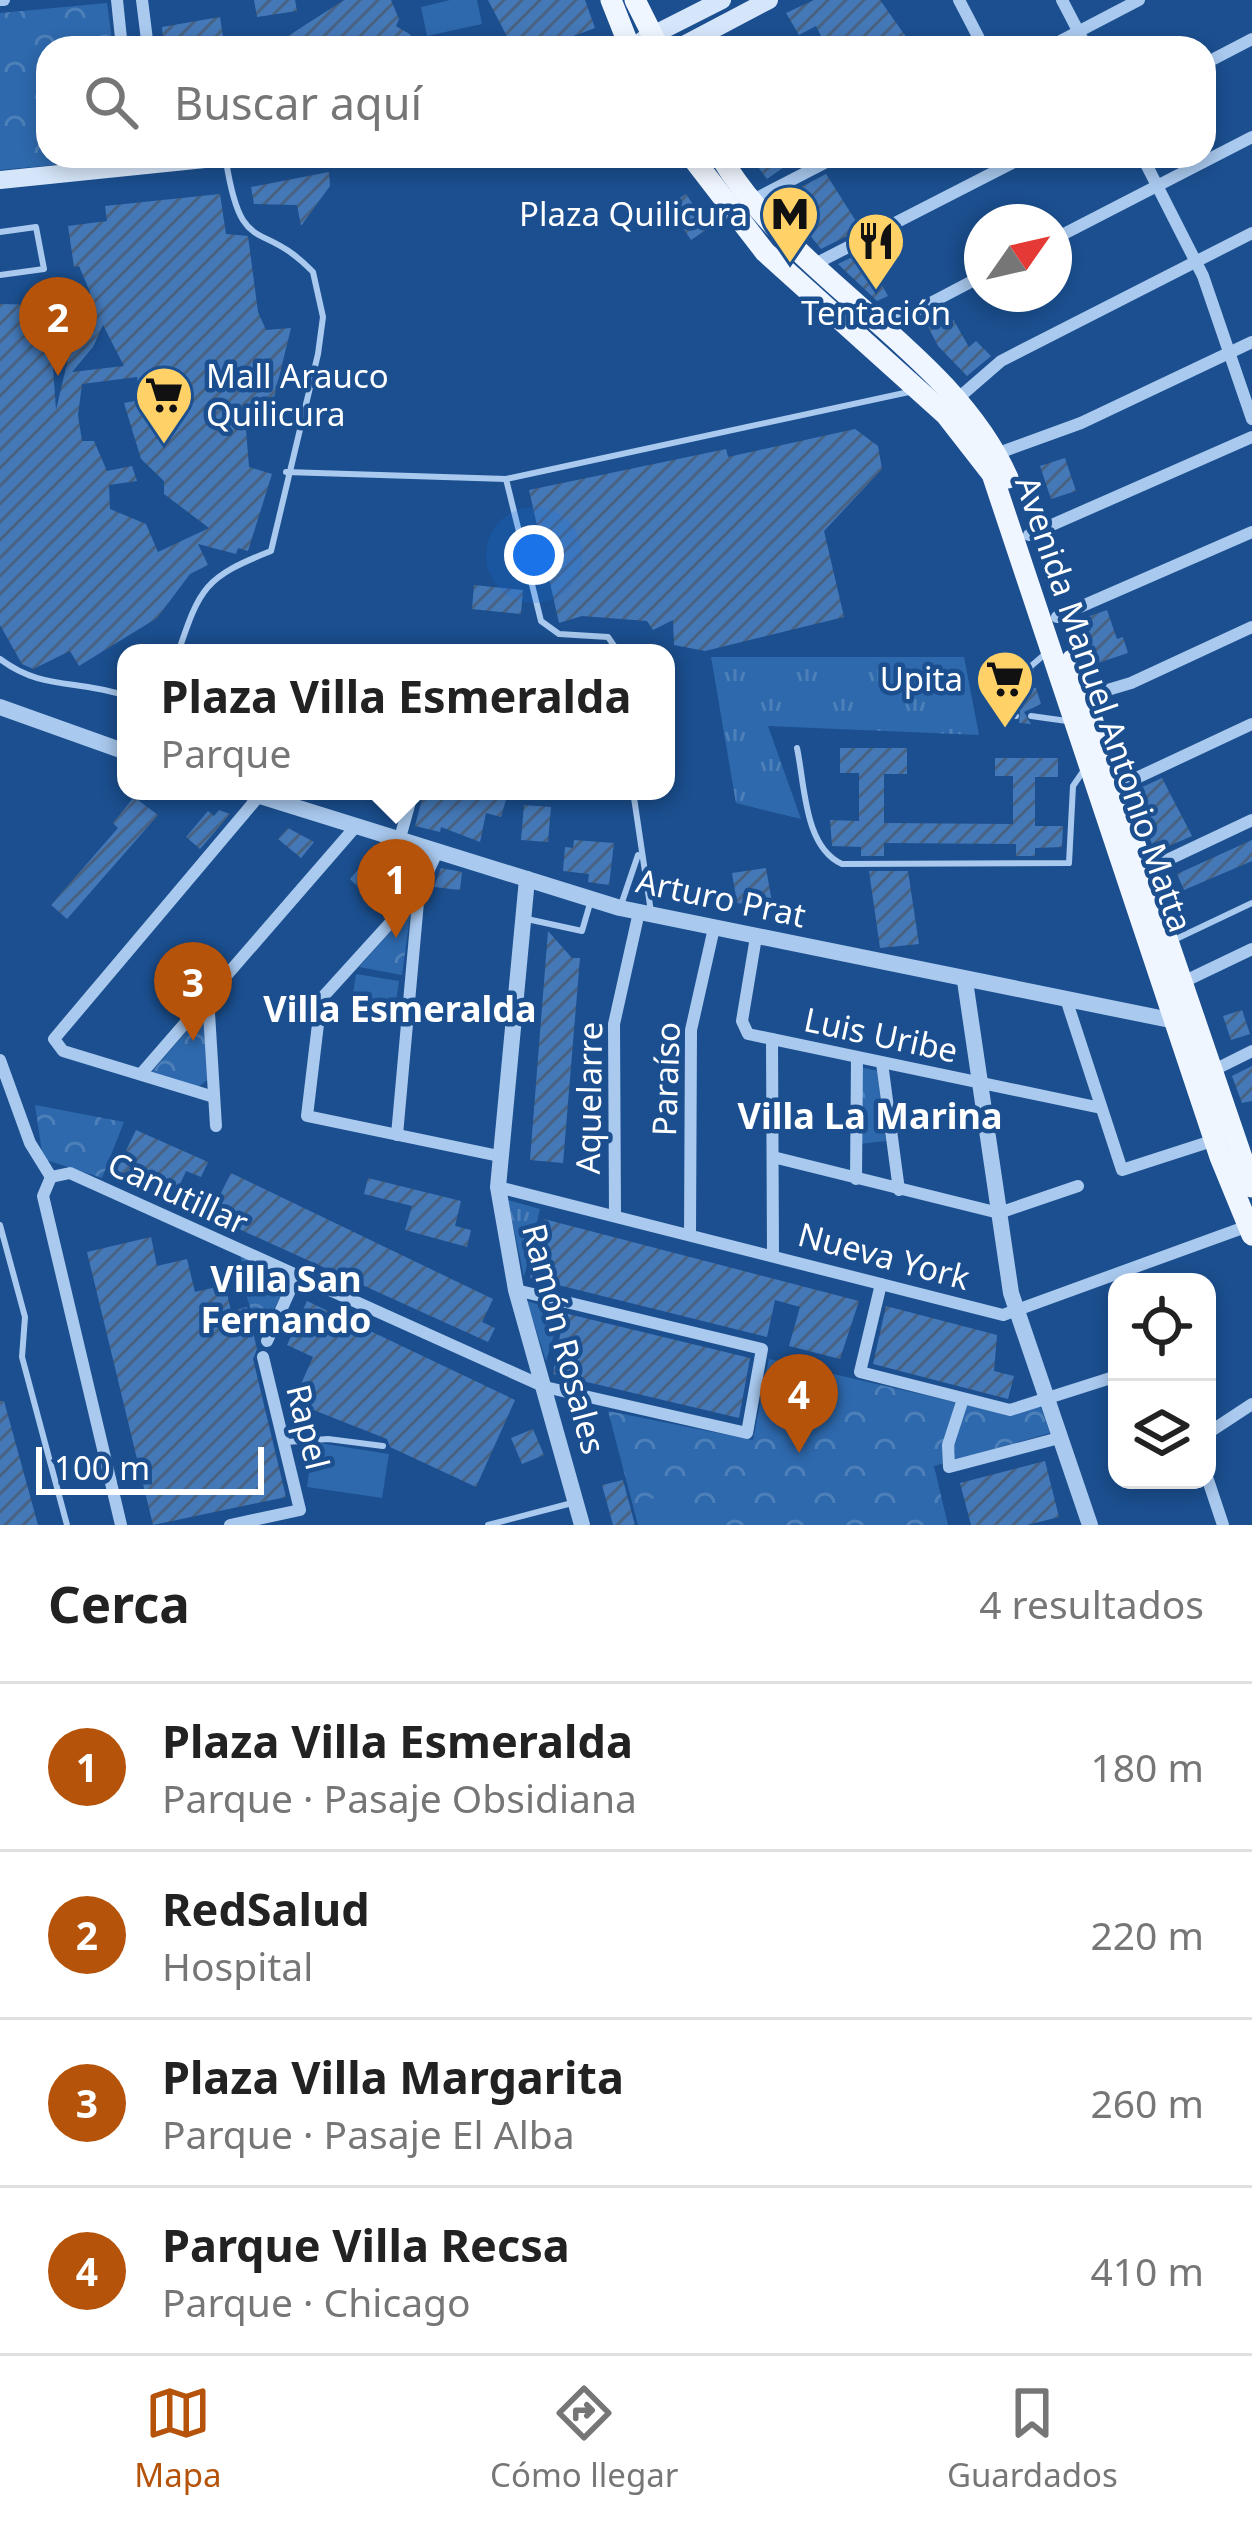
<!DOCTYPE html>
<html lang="es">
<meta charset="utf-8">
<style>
body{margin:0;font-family:"Noto Sans",sans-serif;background:#f6f6f6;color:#222}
.controls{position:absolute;right:36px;bottom:36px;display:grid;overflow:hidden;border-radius:24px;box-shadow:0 6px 18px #0003}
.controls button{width:108px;height:108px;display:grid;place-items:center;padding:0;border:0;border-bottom:3px solid #e0e0e0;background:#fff;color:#222;font:60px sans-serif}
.compass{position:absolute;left:964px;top:204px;width:108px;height:108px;border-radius:50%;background:#fff;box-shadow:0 6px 18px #0003;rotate:56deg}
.scale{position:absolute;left:36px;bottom:30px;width:228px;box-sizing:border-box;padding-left:12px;border:6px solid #fff;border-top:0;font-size:33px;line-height:42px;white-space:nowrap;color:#fff;-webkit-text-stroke:9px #1b4f8f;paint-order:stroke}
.you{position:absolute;left:534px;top:555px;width:42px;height:42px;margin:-30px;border:9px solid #fff;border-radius:50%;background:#1a73e8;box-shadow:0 0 0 18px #1a73e833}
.badge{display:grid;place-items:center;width:78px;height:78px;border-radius:50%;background:#b45309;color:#fff;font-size:39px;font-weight:700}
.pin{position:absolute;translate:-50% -99px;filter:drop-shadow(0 3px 6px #0008)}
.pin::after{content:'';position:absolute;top:63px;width:42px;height:36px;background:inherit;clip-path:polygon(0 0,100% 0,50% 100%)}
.popup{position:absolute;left:117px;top:644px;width:558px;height:156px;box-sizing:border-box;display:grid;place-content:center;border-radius:24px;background:#fff;filter:drop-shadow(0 3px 9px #0005);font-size:39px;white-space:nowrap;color:#767676}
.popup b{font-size:45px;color:#222}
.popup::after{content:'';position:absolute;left:50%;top:100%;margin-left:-24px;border:24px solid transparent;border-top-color:#fff}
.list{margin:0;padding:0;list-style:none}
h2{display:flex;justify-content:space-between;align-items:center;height:156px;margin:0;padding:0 48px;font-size:51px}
h2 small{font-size:39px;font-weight:400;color:#767676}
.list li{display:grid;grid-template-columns:78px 1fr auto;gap:36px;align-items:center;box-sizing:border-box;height:168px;padding:0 48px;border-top:3px solid #e0e0e0}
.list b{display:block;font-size:45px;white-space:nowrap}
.list p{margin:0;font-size:39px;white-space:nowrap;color:#767676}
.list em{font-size:39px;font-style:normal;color:#767676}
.icon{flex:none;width:66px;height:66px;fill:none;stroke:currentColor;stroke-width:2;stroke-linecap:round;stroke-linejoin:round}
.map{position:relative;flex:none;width:1252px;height:1525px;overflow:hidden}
.search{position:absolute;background:#fff;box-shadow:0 6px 18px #0003;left:36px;right:36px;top:36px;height:132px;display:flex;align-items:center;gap:30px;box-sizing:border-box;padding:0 42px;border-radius:36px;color:#767676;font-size:45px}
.sheet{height:828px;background:#fff}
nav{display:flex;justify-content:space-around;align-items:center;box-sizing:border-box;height:168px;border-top:3px solid #e0e0e0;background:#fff;font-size:33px;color:#767676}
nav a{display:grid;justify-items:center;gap:6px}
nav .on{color:#b45309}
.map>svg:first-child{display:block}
</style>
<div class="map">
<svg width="1252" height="1525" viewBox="0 0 1252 1525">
<defs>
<pattern id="grass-tufts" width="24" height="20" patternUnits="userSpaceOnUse" patternTransform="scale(3)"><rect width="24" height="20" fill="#2e69ad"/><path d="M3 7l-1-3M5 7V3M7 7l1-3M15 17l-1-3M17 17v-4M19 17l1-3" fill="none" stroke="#4d80b9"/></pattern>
<pattern id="park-crowns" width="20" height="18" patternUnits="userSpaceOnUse" patternTransform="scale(3)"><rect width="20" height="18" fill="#2e69ad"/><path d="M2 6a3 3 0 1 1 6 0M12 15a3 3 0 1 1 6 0" fill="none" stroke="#4d80b9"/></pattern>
<pattern id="building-hatch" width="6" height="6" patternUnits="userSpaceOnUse" patternTransform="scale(3)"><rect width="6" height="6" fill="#4478b7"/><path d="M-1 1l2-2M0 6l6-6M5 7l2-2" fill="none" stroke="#486282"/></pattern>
</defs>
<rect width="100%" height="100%" fill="#1b4f8f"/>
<!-- grass -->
<g fill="url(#grass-tufts)">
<path d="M711,657H964L979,735L768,726L801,819L736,803Z"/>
<path d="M508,1200L540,1209L524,1277Z"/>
<path d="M527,1301L561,1312L546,1361Z"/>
</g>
<!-- park -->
<g fill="url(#park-crowns)">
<path d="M107,3L113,48H48V156L126,158L0,170V13Z"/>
<path d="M411,909L402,975L359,967Z"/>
<path d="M205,1010L210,1078L198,1087L151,1073Z"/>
<path d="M860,1067L877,1071L886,1141L859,1144Z"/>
<path d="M35,1105L124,1122L102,1178L43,1159Z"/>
<path d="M241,1255L256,1263L250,1278L277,1291L285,1277L289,1279L260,1338L242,1282Z"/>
<path d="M769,1359L1010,1415L1040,1406L1050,1433L934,1466L948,1525H638L608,1411L753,1440Z"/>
</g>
<!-- pitch -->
<g fill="#2e69ad">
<path d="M450,0H477L482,24L427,36L421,7Z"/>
<path d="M356,974L399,981L395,1007L352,1000Z"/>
<path d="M313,1442L389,1454L382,1498L307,1487Z"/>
<path d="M681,1491L689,1525H649L643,1501Z"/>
</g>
<!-- building -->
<g fill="url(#building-hatch)" fill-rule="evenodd">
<path d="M254,0H295L297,11L257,17Z"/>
<path d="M344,0H391L399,19L396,26L411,35L401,48H292L285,38Z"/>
<path d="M488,0H585L595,28L542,48H513Z"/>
<path d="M814,0H880L914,48H827L816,26L799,35L786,13Z"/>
<path d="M220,17L223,37L202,40L206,48H164L162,27Z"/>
<path d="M769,156H800L767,179L756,164Z"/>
<path d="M329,172L330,186L301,226L297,205L254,204L251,187Z"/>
<path d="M826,174L861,229L821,249L780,198Z"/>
<path d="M220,194L226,234L248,236L258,312L266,330L291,328L272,406L275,426L246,429L249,467L272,474L248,551L238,548L236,554L198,544L208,565L190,574L157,618L79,666L70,651L33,669L22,664L0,625V304L43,305L49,312L56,410L73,338L95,331L90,292L79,266L74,267L68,226L107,221L105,206ZM103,325L124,366L72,372L93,347ZM137,377L140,400L124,403L141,459L164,481V494L209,528L158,552L146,524L110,509L109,485L137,481L132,466L107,471L94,441H82L78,415L82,384Z"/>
<path d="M686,194L709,228L691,240L668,206Z"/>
<path d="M874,246L881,259L871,265L888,296L877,301L838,264Z"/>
<path d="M946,307L969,347L976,341L991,356L967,376L938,346L924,319Z"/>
<path d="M855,429L878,446L882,469L824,531L844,617L705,651L674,645L673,620L653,630L647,621L582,616L559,623L529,490L726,449L728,457Z"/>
<path d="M1065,458L1076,491L1051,499L1040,466Z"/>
<path d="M474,585L523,590L521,614L472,609Z"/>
<path d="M1107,610L1117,639L1123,637L1128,653L1092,665L1082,634L1091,630L1087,617Z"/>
<path d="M1024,685L1036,688L1041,704L1024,712L1031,724L1019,723L1020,710L992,703L999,694Z"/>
<path d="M840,748H907V774H884V823L1013,824V776H995V758H1058V777H1035V826H1063L1062,847L1035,848V856H1016V844L884,843V856H861V847L832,846L830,820L859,821V773H840Z"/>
<path d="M1162,778L1192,836L1155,852L1148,834L1154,831L1138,789Z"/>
<path d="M424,791L462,799L464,791H473L506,800L501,817L486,813L480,842L441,827L440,832L415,826Z"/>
<path d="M134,797L158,815L67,919L51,905L118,828L113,823Z"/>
<path d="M524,805L551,807L548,842L521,840Z"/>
<path d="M219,810L230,814L200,849L186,837L208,811L214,816Z"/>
<path d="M288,828L314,842L301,858L278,839Z"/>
<path d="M574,840L614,843L609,885L588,882L589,874L563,871L565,847L573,848Z"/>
<path d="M1252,840V861L1184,890L1177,874Z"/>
<path d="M378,847L394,852L361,890L350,879Z"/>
<path d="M441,868L462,872L460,890L434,887Z"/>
<path d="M766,868L773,908L737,903L732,873Z"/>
<path d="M869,871H908L919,944L880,948Z"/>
<path d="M548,931L572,958H580L563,1163L530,1160Z"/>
<path d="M1242,1010L1250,1034L1231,1040L1223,1016Z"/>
<path d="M1252,1066V1101L1242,1103L1232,1076Z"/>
<path d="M136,1130L208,1162L201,1177L186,1171L174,1197L116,1171Z"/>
<path d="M231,1173L493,1299L482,1322L495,1328L488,1342L197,1210L204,1195L217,1201Z"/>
<path d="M368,1178L461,1201L455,1226L471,1230L467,1247L405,1230L412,1206L364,1194Z"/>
<path d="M544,1219L859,1301L840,1359L789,1346L800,1307L775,1300L767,1337L530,1278Z"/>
<path d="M151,1237L157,1266L187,1259L195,1292L225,1285L231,1311L247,1307L257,1349L253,1359L286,1497L153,1525L87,1252Z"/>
<path d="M307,1301L515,1400L476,1487L390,1447L387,1439L293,1402L313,1357L287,1345Z"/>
<path d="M886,1306L997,1335L994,1371L1014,1376L1008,1399L873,1364Z"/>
<path d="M564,1313L750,1358L739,1418L553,1374Z"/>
<path d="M0,1401H4L38,1525H0Z"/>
<path d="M533,1429L544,1455L522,1464L511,1438Z"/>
<path d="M1045,1461L1059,1517L1027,1525H971L960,1483Z"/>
<path d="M623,1480L635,1525H613L602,1485Z"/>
</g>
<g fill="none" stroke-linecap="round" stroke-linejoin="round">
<!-- service -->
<g stroke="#a9c9ee" stroke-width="6">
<path d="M0,232L36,227L44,269L0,275"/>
<path d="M286,472L506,479L909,392"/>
<path d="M506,479L541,621L559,634L608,637L619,653"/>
<path d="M178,653C200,587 205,577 271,551L318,354L323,317L313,272C260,217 242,260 226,161"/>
<path d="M0,659C42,691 78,679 126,696"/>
<path d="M1030,667L1031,682"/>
<path d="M992,696L988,679L1030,667L1045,654"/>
<path d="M998,713L1016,716"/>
<path d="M1031,716L1067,721"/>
<path d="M797,748C805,785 804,847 842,864L1069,863L1073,786L1084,770"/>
<path d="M633,791L651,912"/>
<path d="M621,905L638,855"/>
<path d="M527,919L582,931L591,900"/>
<path d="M1176,939L1252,903"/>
<path d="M0,1225L25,1317L22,1357L67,1525"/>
<path d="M286,1442L328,1439L383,1446"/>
<path d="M488,1525L572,1503"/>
</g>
<!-- minor -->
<g stroke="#a9c9ee" stroke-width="12">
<path d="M0,0H4"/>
<path d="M117,0L122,48"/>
<path d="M142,0L148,48"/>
<path d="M959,0L984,48"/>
<path d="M1062,0L1087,48"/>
<path d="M1047,48L1139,0"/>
<path d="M1204,64L1252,39"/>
<path d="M1142,156L1203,276L1252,419"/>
<path d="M751,201L838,156"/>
<path d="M1054,239L1252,137"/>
<path d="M813,265L1026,156"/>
<path d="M881,329L982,276"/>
<path d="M956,400L1001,361L1252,233"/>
<path d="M996,454L1081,423L1252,342"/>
<path d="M1029,535L1252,437"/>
<path d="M1057,617L1252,532"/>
<path d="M1084,697L1131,683L1252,627"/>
<path d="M1115,788L1252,724"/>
<path d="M400,838L413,791"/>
<path d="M438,850L419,891L321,999L307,1116L499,1156"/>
<path d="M1144,871L1252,820"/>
<path d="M756,937L742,1021L748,1034L1101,1108"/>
<path d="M1181,983L1252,949"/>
<path d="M208,997L216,1126"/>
<path d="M1067,1002L1122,1170L1215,1140"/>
<path d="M772,1039L773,1256"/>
<path d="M0,1060L30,1143L51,1177"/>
<path d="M882,1063L899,1190"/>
<path d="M1212,1071L1252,1051"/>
<path d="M141,1074L357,825"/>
<path d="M214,1097L63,1051L54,1039L259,796"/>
<path d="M397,1135L419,891"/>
<path d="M773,1157L999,1213L1078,1186"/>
<path d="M51,1177L70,1173L545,1387L747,1433L762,1349L516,1290"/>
<path d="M51,1177L43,1196L121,1525"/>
<path d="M856,1179L857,1058"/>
<path d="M498,1187L1003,1315L1248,1226"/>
<path d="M615,1215L614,1024L639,912"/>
<path d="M690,1234L691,1030L714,928"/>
<path d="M881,1284L860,1372L1010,1410L1117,1376"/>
<path d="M267,1341L296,1277"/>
<path d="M963,1399L948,1445L949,1467L1059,1438"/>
<path d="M1208,1433L1252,1404"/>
<path d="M1207,1477L1223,1525"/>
<path d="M230,1525L300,1510L263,1357"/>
</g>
<!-- tertiary -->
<g stroke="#a9c9ee" stroke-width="16">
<path d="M0,707L126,752"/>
<path d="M244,791L620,908L1185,1023"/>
<path d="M527,879L498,1187L516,1290L582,1525"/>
<path d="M965,981L1011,1293L1090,1525"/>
</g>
<!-- secondary -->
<g stroke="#d6e6fa" stroke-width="18">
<path d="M643,40L722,0"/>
<path d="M678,48L769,0"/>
<path d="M0,180L234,156"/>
</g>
<!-- primary -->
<g stroke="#f0f6ff" stroke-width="21">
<path d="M611,0L630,48"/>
<path d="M635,0L659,48"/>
<path d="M691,156L765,252L946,415L992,474L1220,1157L1252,1235"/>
<path d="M720,156C794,281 951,350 1008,478"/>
<path d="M1072,660L1252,1187"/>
</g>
</g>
<!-- icons -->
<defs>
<g id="metro-pin" transform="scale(3)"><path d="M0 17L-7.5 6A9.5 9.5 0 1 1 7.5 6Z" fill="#ffd166" stroke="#1b4f8f"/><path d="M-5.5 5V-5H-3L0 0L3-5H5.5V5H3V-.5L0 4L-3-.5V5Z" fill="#111"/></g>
<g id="restaurant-pin" transform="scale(3)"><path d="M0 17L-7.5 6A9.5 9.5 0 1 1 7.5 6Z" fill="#ffd166" stroke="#1b4f8f"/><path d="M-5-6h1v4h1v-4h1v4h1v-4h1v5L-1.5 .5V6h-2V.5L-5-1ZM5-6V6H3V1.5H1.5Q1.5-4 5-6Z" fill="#111"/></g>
<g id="supermarket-pin" transform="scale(3)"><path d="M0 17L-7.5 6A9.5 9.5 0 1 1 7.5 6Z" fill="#ffd166" stroke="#1b4f8f"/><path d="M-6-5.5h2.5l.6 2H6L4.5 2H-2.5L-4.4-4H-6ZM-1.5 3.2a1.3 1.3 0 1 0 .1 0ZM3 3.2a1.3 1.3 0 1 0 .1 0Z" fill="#111"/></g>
</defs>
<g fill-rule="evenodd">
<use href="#metro-pin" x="790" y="214"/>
<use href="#restaurant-pin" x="876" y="241"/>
<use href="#supermarket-pin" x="164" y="395"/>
<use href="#supermarket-pin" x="1005" y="679"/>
</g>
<g text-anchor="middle" stroke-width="9" stroke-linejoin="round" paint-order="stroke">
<!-- poi labels -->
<g font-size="33" fill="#fff" stroke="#1b4f8f" text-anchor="end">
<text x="748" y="226">Plaza Quilicura</text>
<text x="876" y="325" text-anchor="middle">Tentación</text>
<text x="206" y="388" text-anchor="start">Mall Arauco<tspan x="206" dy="38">Quilicura</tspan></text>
<text x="963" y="691">Upita</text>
</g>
<!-- street labels -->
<g font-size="33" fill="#fff" stroke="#1b4f8f">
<text transform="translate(1104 704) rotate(71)" y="12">Avenida Manuel Antonio Matta</text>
<text transform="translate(721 898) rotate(12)" y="12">Arturo Prat</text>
<text transform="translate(881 1035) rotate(12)" y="12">Luis Uribe</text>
<text transform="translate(666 1079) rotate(-88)" y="12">Paraíso</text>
<text transform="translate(589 1098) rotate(-89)" y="12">Aquelarre</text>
<text transform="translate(178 1193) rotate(25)" y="12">Canutillar</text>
<text transform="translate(884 1256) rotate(15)" y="12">Nueva York</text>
<text transform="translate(564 1339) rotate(75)" y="12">Ramón Rosales</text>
<text transform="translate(308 1427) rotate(76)" y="12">Rapel</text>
</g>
<!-- neighbourhood labels -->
<g font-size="36" font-weight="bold" fill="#fff" stroke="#1b4f8f">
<text x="400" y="1022">Villa Esmeralda</text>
<text x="870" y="1129">Villa La Marina</text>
<text x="286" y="1292">Villa San<tspan x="286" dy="41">Fernando</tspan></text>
</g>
</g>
</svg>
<div class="controls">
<button><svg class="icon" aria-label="locate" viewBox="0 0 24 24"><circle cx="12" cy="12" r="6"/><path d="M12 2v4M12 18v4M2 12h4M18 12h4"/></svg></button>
<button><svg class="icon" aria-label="layers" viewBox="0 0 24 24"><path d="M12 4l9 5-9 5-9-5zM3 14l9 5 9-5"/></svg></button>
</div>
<svg class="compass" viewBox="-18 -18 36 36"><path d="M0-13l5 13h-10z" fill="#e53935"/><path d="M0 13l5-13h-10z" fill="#767676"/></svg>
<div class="scale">100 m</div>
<div class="you"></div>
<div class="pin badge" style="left:396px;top:938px">1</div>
<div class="popup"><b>Plaza Villa Esmeralda</b>Parque</div>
<div class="pin badge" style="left:58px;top:376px">2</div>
<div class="pin badge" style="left:193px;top:1041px">3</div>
<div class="pin badge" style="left:799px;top:1453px">4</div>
<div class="search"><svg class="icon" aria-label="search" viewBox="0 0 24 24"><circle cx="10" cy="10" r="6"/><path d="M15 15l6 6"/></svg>Buscar aquí</div>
</div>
<section class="sheet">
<h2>Cerca<small>4 resultados</small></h2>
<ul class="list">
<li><span class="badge">1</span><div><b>Plaza Villa Esmeralda</b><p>Parque · Pasaje Obsidiana</p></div><em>180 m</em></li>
<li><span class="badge">2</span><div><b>RedSalud</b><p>Hospital</p></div><em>220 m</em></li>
<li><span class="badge">3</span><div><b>Plaza Villa Margarita</b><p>Parque · Pasaje El Alba</p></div><em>260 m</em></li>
<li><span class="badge">4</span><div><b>Parque Villa Recsa</b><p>Parque · Chicago</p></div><em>410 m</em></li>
</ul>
</section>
<nav>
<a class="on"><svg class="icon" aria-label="map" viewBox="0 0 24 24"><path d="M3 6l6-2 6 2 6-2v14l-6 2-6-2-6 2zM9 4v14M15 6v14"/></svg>Mapa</a>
<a><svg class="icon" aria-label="directions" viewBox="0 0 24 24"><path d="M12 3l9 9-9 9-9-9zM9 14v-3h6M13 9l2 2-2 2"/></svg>Cómo llegar</a>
<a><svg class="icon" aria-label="saved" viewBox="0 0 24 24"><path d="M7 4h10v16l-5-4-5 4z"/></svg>Guardados</a>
</nav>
